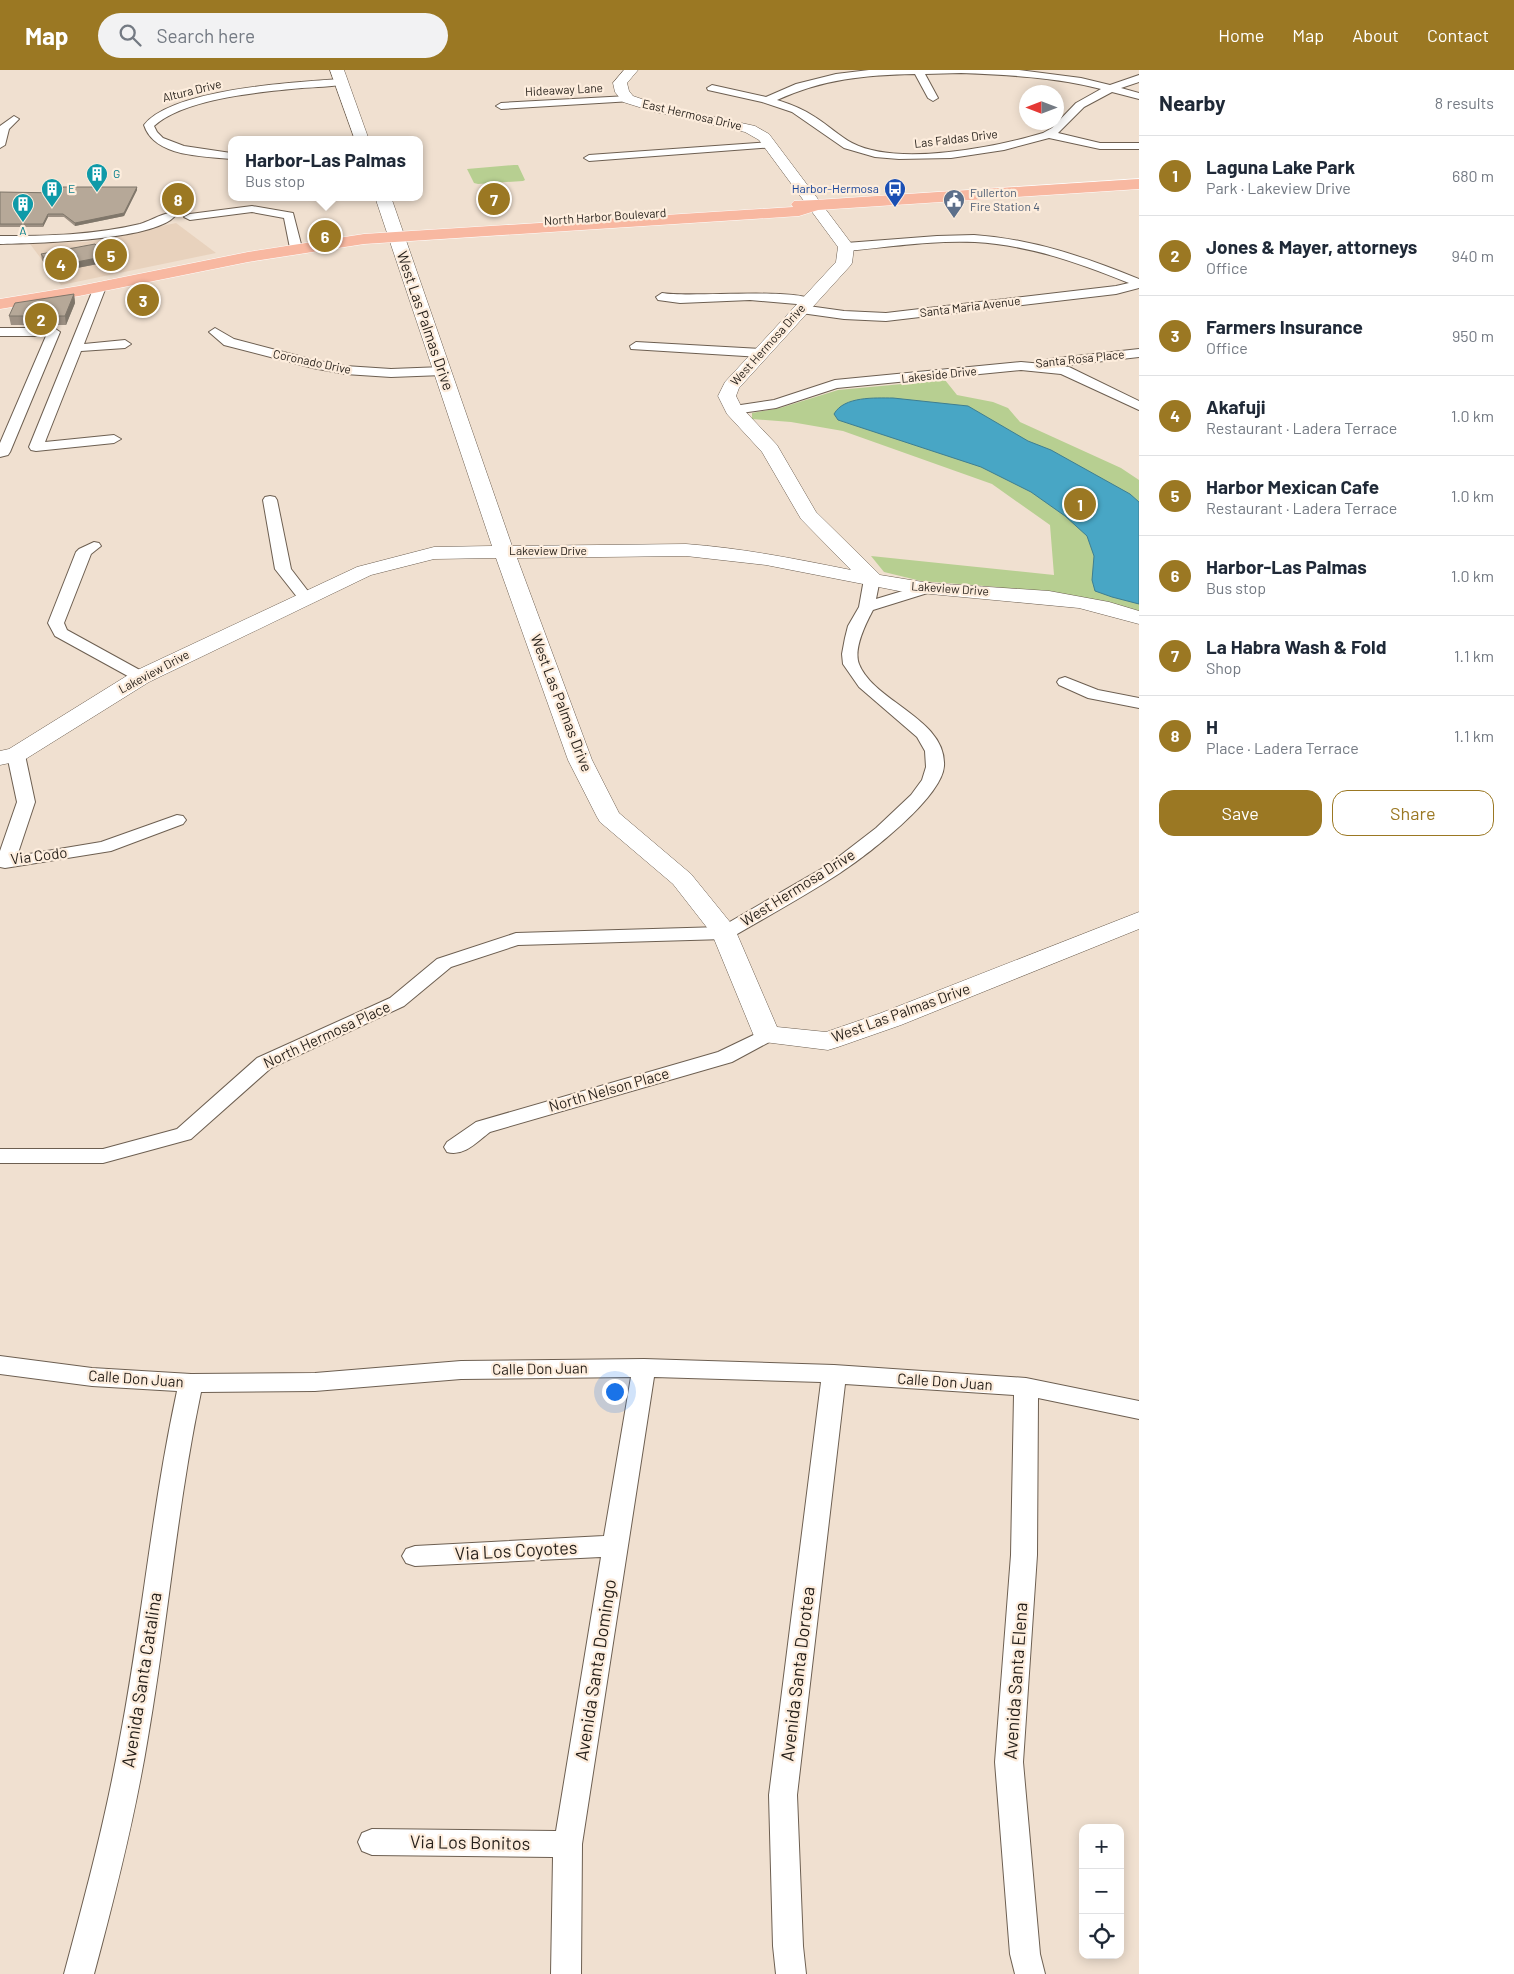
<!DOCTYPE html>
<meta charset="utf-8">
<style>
body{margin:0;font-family:Barlow,sans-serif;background:#f2f2f3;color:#1f2937}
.controls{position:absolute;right:15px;bottom:15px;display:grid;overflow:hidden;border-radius:10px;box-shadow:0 2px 12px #0003}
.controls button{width:45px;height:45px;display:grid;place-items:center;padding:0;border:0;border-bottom:1px solid #e0e1e3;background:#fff;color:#1f2937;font:25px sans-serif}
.compass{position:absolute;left:1019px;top:15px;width:45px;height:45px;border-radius:50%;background:#fff;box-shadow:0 2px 12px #0003;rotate:270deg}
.you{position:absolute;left:614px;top:1321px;width:18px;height:18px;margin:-12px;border:4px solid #fff;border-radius:50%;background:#1a73e8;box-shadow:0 0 0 8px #1a73e833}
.badge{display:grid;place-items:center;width:32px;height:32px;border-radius:50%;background:#9b7823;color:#fff;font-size:16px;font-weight:700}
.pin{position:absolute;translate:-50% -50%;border:2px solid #fff;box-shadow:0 1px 5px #0006}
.popup{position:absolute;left:228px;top:66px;width:195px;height:65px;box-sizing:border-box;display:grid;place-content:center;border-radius:10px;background:#fff;filter:drop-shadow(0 1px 4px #0005);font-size:16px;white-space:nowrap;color:#747a83}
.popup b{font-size:19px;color:#1f2937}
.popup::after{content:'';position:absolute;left:50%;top:100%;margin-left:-10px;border:10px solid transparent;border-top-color:#fff}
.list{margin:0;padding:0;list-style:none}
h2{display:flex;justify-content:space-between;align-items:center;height:65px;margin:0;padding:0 20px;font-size:21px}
h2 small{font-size:16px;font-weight:400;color:#747a83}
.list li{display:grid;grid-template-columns:32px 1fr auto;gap:15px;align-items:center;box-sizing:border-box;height:80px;padding:0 20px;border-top:1px solid #e0e1e3}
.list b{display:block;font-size:19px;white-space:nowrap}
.list p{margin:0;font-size:16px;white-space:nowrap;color:#747a83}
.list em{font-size:16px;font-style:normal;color:#747a83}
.actions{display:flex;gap:10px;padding:15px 20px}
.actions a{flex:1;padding:11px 0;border:1px solid #9b7823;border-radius:15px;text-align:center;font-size:18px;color:#9b7823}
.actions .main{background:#9b7823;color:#fff}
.icon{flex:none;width:28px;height:28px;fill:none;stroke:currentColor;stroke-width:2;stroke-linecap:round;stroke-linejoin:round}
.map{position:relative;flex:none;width:1139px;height:1904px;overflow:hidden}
header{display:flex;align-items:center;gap:30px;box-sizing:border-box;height:70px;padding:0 25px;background:#9b7823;color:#fff}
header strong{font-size:24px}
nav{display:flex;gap:28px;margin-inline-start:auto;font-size:18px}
.search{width:350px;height:45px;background:#f2f2f3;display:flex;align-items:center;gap:12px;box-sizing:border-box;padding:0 18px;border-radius:28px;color:#747a83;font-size:19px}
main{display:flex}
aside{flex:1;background:#fff}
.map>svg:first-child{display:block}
</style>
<header>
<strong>Map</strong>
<div class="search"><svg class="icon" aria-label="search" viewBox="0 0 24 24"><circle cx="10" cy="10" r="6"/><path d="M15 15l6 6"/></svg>Search here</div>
<nav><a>Home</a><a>Map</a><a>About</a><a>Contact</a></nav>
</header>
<main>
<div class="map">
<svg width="1139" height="1904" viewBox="0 0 1139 1904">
<rect width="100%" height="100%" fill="#f0e0d0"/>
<!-- built -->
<path fill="#e8d2bd" d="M176,153L216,183L61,215L30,174L86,172Z"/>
<!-- green -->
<g fill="#b7cf91">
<path d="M514,95H518L525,110L523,111L478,114L474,113L467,99Z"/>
<path d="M945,310L957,325L993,332L1008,338L1020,352L1121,398L1139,410V542L997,517L921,511L884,502L871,486L1054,505L1050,455L992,414L843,361L791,352L752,349V343L780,338L838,320Z"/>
</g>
<!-- water -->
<path fill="#48a6c5" stroke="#3e7e91" d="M893,328L968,336L1028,371L1051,380L1130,424L1139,432V534L1112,527L1095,521L1092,510L1094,486L1087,466L1065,446L1031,422L981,397L838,350L834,344C844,326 875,328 893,328Z"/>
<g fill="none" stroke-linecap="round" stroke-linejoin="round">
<!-- street casing -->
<g stroke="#6d5f51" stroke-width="2">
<g id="street">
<path d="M869,0H1019L1081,8L1110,15L1139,5V12L1121,18L1139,23V29L1112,22L1084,37L1058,63L1100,73H1139V79H1100L1049,68L1004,80L951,88L899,89L875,87L844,78L792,42L762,32L708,20L707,18L712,15L766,27L796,14L836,4ZM961,3C1008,5 1055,7 1101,19L1076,33L1052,58L1043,63C996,77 898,97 852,73C839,66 828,55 815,47C803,39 790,34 777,30C823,9 865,5 915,4L928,28L933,31L938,28L925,4Z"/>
<path d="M341,9L345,10V14C331,17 316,17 302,18C261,22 185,28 154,56L157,62L163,68L184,76L231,83V89C203,86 154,87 144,55C172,19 295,12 341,9Z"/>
<path d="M628,26L632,27V31L501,39L496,36L501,33Z"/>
<path d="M14,46L19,49L9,59L5,75L0,78V56Z"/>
<path d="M770,72L775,75L774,77L589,91L584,88L589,85Z"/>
<path d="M252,136L293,143L302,178L300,180H292L290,178L284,148L252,142L190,150L184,147L190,144Z"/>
<path d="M169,143L175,146C153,171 34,173 0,174V166C47,166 94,165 140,154C150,151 159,145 169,143Z"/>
<path d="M974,165C1032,169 1085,187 1139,209V218L1116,224L886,251L844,249L801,243L795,239L801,235L844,241L886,243L1116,216L1129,213C1079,193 1029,175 975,172C932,170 889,177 846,181L840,177L846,173L937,166Z"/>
<path d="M100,213L106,217L84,274L125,270L131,274L125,278L81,281L45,372L114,365L121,369L114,373L36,381L31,380L29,377L94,217Z"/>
<path d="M662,223C689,228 801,217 814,231L808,235L750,230L680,233L658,230L656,227Z"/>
<path d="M0,258H54L60,262L10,382L8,385L0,387V373L46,266H0Z"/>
<path d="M215,258L234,269L314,290L345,296L391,299L443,297L450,301L443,305L391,307L345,304L313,298L224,275L209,262Z"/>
<path d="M636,272L761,279L767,283L761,287L631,279L630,276Z"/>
<path d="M1139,279V287L1060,296L1069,297L1139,331V340L1061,304L1021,300L837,318L776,338L734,344L727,340L734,336L774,330L835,310L1021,292L1043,294L1044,290L1049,289Z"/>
<path d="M270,426L275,427L277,430L291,499L314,529L311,532H301L275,499L263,430L265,427Z"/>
<path d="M94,472L99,473L101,476L91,484L64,553L67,560L147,604L149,607L147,610H135L55,566L48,553L76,482L79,479Z"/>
<path d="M872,504L877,506L880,509L876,529L929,513L934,515L937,518L934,521L873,540C866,553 853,579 859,594C874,632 947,649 944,696C942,728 866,786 840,803C805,826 768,846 732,867L725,869L518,875L451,897L404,936L271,998L191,1069L103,1093H0V1079H103L177,1059L257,988L390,928L437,889L516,863L721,857L828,795L876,758L911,725L922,710L926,697L925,681L917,667L859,617L843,594L842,584L845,568L848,556L859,537L864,509L867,506Z"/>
<path d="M1065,607L1098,620L1139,628V638L1088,628L1059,615L1057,612L1059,609Z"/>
<path d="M16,680L22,681L25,685L35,732L17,786L101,772L177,745L183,746L186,750L183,754L111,781L5,798L0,797V781L17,732L7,685L10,681Z"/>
<path d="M766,959L773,960L776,965L773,970L732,992L490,1062C478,1071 464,1087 447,1082L444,1077L447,1072L476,1052L718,982Z"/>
<path d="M0,1286L92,1298L191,1304L315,1303L461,1291L644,1289L834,1295L1026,1308L1139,1331V1349L1038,1328L1037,1485L1023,1692L1040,1884L1045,1904H1015L1010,1884L995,1692L1011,1485L1014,1325L845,1314L797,1725L803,1876L806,1904H776L773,1876L769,1725L821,1312L654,1307L582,1774L581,1904H551L553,1787L372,1785L362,1781L358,1772L362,1763L372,1759L556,1761L601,1487L415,1496L406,1493L402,1486L406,1479L415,1476L604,1466L631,1307L461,1309L315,1321L201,1322C177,1436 168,1552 148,1667C135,1747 115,1826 94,1904H64C85,1826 106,1748 120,1668C142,1553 152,1436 177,1321L92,1316L0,1304Z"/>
</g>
</g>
<!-- secondary casing -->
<g stroke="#6d5f51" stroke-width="1">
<g id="secondary">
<path d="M330,0H344L369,70H355Z"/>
<path d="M624,0H638L627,13L629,21L633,26L659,35L755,56L769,64L854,177L852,193L850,196L739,318L736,326L742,338L777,375L816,442L880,505L929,513L1049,521L1109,532L1139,541V554L1079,538L899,521L766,495L686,486L517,488L592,690L619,743L691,804L734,857L777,957L826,962L881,943L1139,842V859L901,955L838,977L828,980L756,971L712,864L673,814L600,752L597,747L568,690L496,488L434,489L371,505L149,612L24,690L0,695V681L9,679L133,602L357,497L434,477L492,476L375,127H391L512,476L686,474C742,478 796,489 851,500L801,449L762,382L727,344L718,326L725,312L836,192L838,177L759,70L745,62L655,42L623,32L615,22L613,13Z"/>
</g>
</g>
<!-- primary casing -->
<g stroke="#fff" stroke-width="1">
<path id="primary" d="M1139,109V119L818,140L799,146L364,174L248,192L79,226L0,239V229L79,216L248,182L364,164L793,137L791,134L794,131L816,130Z"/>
</g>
<!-- street -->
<use href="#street" fill="#fff" fill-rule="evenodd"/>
<!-- secondary -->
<use href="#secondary" fill="#fff" fill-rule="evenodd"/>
<!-- primary -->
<use href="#primary" fill="#f8b8a1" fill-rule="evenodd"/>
</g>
<!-- wall -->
<g fill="#9d9083">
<path d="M137,117V120L124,146L75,156L64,147H48L43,157H0V122L60,123Z"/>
<path d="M41,184L107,186L108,192L51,203L42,190Z"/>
<path d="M74,224L75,233L66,255H11L9,246Z"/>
</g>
<!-- shaded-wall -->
<g fill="#7f766a">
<path d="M137,117V120L124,146L75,156V153Z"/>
<path d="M48,144V147L43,157V154Z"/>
<path d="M107,186L108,192L51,203V197Z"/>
<path d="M74,224L75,233L66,255L65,246Z"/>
</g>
<!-- building -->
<g fill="#b6a898" stroke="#7f766a">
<path d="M63,117H137L124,143L75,153L63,144H48L43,154H0V122L60,123Z"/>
<path d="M95,174L107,186L51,197L41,184Z"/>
<path d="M74,224L65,246H9L15,233Z"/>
</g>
<!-- icons -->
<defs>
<g id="building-pin" transform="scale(1.125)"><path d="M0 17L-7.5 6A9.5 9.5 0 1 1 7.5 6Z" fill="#0f9aa8" stroke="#fdeddd"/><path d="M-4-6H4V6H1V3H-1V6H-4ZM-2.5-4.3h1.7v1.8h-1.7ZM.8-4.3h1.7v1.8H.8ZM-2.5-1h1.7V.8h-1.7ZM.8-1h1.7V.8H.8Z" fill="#fff"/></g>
<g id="bus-pin" transform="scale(1.125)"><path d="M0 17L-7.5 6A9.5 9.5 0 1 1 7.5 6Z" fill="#1a4fb4" stroke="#fdeddd"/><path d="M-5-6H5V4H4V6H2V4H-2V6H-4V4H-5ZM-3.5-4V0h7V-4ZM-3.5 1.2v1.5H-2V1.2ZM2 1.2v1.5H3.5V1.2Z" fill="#fff"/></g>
<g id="civic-pin" transform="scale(1.125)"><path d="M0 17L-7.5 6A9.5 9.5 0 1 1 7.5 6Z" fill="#5c6f8a" stroke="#fdeddd"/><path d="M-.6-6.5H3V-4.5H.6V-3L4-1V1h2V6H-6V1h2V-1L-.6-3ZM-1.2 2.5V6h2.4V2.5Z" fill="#fff"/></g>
</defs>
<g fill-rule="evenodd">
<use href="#building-pin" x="97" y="104"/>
<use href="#building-pin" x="52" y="119"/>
<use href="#bus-pin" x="895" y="119"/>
<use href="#civic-pin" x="954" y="130"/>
<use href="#building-pin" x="23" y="134"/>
</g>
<g text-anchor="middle" stroke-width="4.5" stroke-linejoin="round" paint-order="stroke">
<!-- far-street labels -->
<g font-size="12" fill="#251f19" stroke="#fdeddd">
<text transform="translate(564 20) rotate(-3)" y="4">Hideaway Lane</text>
<text transform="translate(192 21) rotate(-14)" y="4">Altura Drive</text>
<text transform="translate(692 45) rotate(13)" y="4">East Hermosa Drive</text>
<text transform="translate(956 69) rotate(-7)" y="4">Las Faldas Drive</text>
<text transform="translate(605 147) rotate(-4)" y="4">North Harbor Boulevard</text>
<text transform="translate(970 237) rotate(-7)" y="4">Santa Maria Avenue</text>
<text transform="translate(768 275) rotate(-48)" y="4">West Hermosa Drive</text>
<text transform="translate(1080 289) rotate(-6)" y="4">Santa Rosa Place</text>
<text transform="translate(312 292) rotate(12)" y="4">Coronado Drive</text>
<text transform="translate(939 305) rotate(-6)" y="4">Lakeside Drive</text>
<text x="548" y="485">Lakeview Drive</text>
<text transform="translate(950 519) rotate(4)" y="4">Lakeview Drive</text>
<text transform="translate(154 602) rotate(-28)" y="4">Lakeview Drive</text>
</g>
<!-- far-culture labels -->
<g font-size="12" fill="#0d838f" stroke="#fdeddd" text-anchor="start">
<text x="113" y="108">G</text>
<text x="68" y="123">E</text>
<text x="23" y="165" text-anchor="middle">A</text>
</g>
<!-- far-transit labels -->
<g font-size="12" fill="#164399" stroke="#fdeddd" text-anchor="end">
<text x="879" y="123">Harbor-Hermosa</text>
</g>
<!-- far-service labels -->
<g font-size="12" fill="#4e5e75" stroke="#fdeddd" text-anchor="start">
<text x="970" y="127">Fullerton<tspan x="970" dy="14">Fire Station 4</tspan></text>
</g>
<!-- street labels -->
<g font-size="15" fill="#251f19" stroke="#fdeddd">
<text transform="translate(425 251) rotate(71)" y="5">West Las Palmas Drive</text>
<text transform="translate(561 633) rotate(69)" y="5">West Las Palmas Drive</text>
<text transform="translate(39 786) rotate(-7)" y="5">Via Codo</text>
<text transform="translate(798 818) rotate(-32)" y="5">West Hermosa Drive</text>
<text transform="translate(901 943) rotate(-20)" y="5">West Las Palmas Drive</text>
<text transform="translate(327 965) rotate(-25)" y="5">North Hermosa Place</text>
<text transform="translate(609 1020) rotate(-16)" y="5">North Nelson Place</text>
<text transform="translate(540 1299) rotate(-1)" y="5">Calle Don Juan</text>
<text transform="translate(136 1309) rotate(4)" y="5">Calle Don Juan</text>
<text transform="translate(945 1312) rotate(4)" y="5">Calle Don Juan</text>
</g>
<!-- near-street labels -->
<g font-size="18" fill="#251f19" stroke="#fdeddd">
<text transform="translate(516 1481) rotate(-3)" y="6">Via Los Coyotes</text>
<text transform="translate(596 1600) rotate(-81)" y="6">Avenida Santa Domingo</text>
<text transform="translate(798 1604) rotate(-83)" y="6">Avenida Santa Dorotea</text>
<text transform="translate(142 1610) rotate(-81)" y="6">Avenida Santa Catalina</text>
<text transform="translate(1016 1611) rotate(-86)" y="6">Avenida Santa Elena</text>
<text transform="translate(470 1773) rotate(1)" y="6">Via Los Bonitos</text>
</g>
</g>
</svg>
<div class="controls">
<button>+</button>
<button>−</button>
<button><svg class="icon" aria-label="locate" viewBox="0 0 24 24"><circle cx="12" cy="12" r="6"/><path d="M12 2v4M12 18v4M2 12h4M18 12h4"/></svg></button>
</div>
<svg class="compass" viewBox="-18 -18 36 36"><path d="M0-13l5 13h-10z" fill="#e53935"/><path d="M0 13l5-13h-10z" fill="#747a83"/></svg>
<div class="you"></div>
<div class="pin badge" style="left:1080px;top:434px">1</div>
<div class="pin badge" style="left:41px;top:249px">2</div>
<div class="pin badge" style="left:143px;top:230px">3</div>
<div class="pin badge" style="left:61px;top:194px">4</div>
<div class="pin badge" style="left:111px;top:185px">5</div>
<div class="pin badge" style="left:325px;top:166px">6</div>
<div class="popup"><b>Harbor-Las Palmas</b>Bus stop</div>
<div class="pin badge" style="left:494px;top:129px">7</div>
<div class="pin badge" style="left:178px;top:129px">8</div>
</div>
<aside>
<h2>Nearby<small>8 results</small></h2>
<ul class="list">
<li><span class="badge">1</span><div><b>Laguna Lake Park</b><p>Park · Lakeview Drive</p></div><em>680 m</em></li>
<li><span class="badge">2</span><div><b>Jones &amp; Mayer, attorneys</b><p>Office</p></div><em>940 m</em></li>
<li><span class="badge">3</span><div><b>Farmers Insurance</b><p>Office</p></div><em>950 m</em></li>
<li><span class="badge">4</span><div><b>Akafuji</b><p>Restaurant · Ladera Terrace</p></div><em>1.0 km</em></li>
<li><span class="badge">5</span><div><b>Harbor Mexican Cafe</b><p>Restaurant · Ladera Terrace</p></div><em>1.0 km</em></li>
<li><span class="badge">6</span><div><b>Harbor-Las Palmas</b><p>Bus stop</p></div><em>1.0 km</em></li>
<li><span class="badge">7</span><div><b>La Habra Wash &amp; Fold</b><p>Shop</p></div><em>1.1 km</em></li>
<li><span class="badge">8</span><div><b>H</b><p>Place · Ladera Terrace</p></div><em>1.1 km</em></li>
</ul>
<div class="actions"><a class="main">Save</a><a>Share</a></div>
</aside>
</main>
